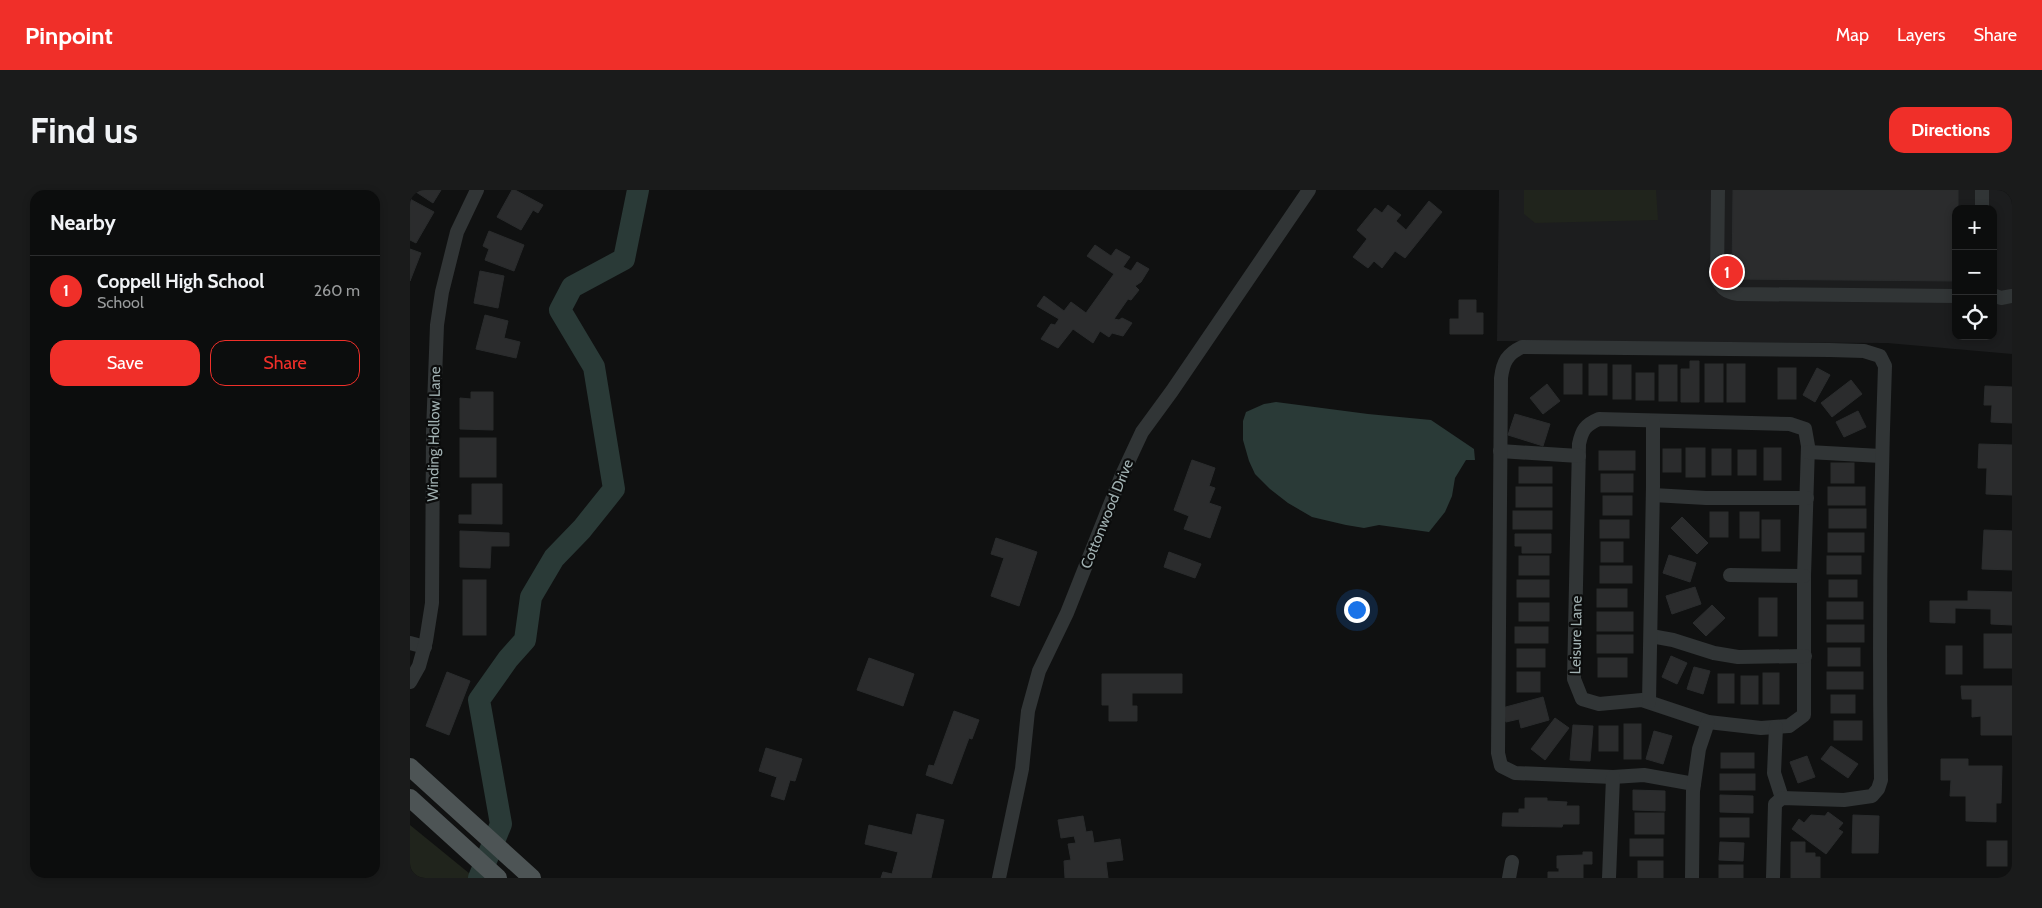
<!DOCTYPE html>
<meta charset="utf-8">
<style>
body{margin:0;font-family:Cabin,sans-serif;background:#1a1b1b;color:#f1f3f6}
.controls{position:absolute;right:15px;top:15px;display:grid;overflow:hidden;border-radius:10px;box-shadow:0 2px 8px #0003}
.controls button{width:45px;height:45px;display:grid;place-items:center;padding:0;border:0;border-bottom:1px solid #2c2d2e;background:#0c0d0d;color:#f1f3f6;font:25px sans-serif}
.you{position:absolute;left:946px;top:419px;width:18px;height:18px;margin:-12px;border:4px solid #fff;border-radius:50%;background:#1a73e8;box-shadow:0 0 0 8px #1a73e833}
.badge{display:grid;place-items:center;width:32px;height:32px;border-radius:50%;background:#f02f29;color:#fff;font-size:16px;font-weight:700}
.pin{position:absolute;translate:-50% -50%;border:2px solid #fff;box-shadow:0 1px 5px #0006}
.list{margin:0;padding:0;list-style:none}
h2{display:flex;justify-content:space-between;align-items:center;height:65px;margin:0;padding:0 20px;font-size:21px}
h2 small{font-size:16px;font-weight:400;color:#9a9c9d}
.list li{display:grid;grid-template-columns:32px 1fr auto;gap:15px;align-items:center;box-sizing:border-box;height:70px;padding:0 20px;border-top:1px solid #2c2d2e}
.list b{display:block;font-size:19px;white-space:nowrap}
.list p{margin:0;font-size:16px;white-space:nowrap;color:#9a9c9d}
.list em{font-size:16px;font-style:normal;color:#9a9c9d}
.actions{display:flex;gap:10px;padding:15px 20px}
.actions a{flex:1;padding:11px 0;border:1px solid #f02f29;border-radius:15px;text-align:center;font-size:18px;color:#f02f29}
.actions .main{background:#f02f29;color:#fff}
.icon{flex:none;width:28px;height:28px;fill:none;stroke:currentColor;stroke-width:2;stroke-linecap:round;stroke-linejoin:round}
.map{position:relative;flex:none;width:1602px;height:688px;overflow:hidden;border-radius:15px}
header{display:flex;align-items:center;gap:30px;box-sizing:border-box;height:70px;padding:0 25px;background:#f02f29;color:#fff}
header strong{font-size:24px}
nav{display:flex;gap:28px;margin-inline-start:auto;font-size:18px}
.intro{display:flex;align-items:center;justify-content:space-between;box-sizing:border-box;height:120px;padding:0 30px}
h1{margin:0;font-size:35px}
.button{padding:12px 22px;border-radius:15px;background:#f02f29;color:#fff;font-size:18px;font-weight:700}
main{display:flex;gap:30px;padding:0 30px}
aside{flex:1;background:#0c0d0d;border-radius:15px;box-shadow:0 2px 8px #0003}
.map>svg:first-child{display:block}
</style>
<header>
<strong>Pinpoint</strong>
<nav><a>Map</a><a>Layers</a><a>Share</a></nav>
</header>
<div class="intro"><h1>Find us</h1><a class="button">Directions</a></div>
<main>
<aside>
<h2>Nearby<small></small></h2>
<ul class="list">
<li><span class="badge">1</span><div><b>Coppell High School</b><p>School</p></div><em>260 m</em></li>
</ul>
<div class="actions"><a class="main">Save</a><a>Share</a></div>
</aside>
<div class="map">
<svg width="1602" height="688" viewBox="0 0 1602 688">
<rect width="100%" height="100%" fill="#101111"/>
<!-- built -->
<path fill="#1c1d1e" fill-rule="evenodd" d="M1089,0H1602V164L1477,153L1087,151ZM1546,19H1583V146H1546Z"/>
<!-- green -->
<g fill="#20241c">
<path d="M1114,0H1246L1248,30L1125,33L1114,24Z"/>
<path d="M0,635L65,688H0Z"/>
</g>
<!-- water -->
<path fill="#2a3a37" d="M866,212L958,224L1021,230L1064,259L1065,270H1056L1045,288L1042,306L1035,322L1019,342L969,335L954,338L936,335L902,327L878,313L860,299L845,284L839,271L833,250V231L836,222L854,214Z"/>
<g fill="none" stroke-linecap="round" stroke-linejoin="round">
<!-- river -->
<path stroke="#2a3a37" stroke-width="22" d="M69,688L91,634L69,510L98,469L115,450L121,407L144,368L172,339L204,299L184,177L150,120L162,97L214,69L228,0"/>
</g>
<!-- building -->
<g fill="#2b2c2d" stroke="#2a2c2d">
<path d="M3,0H31L23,13Z"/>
<path d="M102,0H105L133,15L128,23L123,20L111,40L87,27Z"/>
<path d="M1323,0H1548V19H1546V91L1322,89Z"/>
<path d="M0,9L24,22L6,53L0,50Z"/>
<path d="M1019,11L1032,22L995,68L985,61L972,78L964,71L958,78L943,67L957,49L947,40L965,18L972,23L978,15L991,25L986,31L996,40Z"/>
<path d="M79,41L114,55L104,81L75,70L79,59L73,56Z"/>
<path d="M685,55L701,66L706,59L720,67L713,77L721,81L727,72L739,79L731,92L725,96L729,100L721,110L718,109L704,129L709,130L712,128L722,133L713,146L702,143L699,147L690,141L683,153L663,139L648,158L631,149L641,134L645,135L649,129L627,116L634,106L654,121L661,112L676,123L704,84L677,66Z"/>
<path d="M0,59L11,63L0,91Z"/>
<path d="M70,81L94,86L88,118L64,113Z"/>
<path d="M1049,110H1066V123H1073V144H1040V129H1049Z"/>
<path d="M75,125L98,131L94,148L110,152L106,168L66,159Z"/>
<path d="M1280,171H1289V212H1271V179H1280Z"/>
<rect x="1154" y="174" width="18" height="30"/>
<rect x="1179" y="174" width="18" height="31"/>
<rect x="1295" y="174" width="18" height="38"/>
<rect x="1317" y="174" width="18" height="38"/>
<rect x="1203" y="175" width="18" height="34"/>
<rect x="1249" y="175" width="18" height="36"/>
<rect x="1368" y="178" width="18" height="31"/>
<path d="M1407,178L1420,185L1405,212L1393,205Z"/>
<rect x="1226" y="183" width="18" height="27"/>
<path d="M1441,190L1452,204L1422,227L1411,213Z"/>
<path d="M1137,194L1150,211L1133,224L1120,208Z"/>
<path d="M1575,196L1602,197V233L1581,232L1582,215H1574Z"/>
<path d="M61,202H83V240L50,239V208L61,209Z"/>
<path d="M1448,221L1456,237L1434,247L1426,232Z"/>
<path d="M1105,224L1140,234L1133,256L1098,245Z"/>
<rect x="50" y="248" width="36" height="39"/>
<path d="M1569,254L1602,255V305L1576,304L1577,278H1568Z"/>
<rect x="1276" y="258" width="19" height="29"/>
<rect x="1354" y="258" width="17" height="32"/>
<rect x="1253" y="259" width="18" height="23"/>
<rect x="1302" y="259" width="19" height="26"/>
<rect x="1328" y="260" width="18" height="25"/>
<rect x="1189" y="261" width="36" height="19"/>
<path d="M782,270L805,278L799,296L805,298L799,313L811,317L800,348L774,339L779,326L764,320Z"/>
<rect x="1421" y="273" width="23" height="20"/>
<rect x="1109" y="277" width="33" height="16"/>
<rect x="1191" y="284" width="32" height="18"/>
<path d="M62,294H92V334L49,333V325H62Z"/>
<rect x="1106" y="297" width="36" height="20"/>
<rect x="1418" y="297" width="37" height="18"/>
<rect x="1193" y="306" width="29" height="19"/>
<rect x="1419" y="319" width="37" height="19"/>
<rect x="1103" y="321" width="39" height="18"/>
<rect x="1300" y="322" width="18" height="25"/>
<rect x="1330" y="322" width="19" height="26"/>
<path d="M1272,327L1298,353L1287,364L1261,338Z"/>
<rect x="1190" y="330" width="29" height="18"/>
<rect x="1352" y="330" width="18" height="31"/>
<path d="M1574,340L1602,341V380L1572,379Z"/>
<path d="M50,341L99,343V356H81L80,378L50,377Z"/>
<rect x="1418" y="343" width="36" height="19"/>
<path d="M1105,344H1141V363H1112V356H1105Z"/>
<path d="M586,348L627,362L609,416L581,406L594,368L581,364Z"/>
<rect x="1191" y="352" width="22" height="20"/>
<path d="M759,362L791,374L785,388L754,377Z"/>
<path d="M1259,365L1286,373L1280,392L1253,383Z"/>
<rect x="1109" y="366" width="30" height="19"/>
<rect x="1417" y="366" width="34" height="18"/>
<rect x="1190" y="376" width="32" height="17"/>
<rect x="53" y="390" width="23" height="55"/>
<rect x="1107" y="390" width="32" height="17"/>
<rect x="1419" y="390" width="28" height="17"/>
<path d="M1285,397L1291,414L1262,424L1256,406Z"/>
<rect x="1187" y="399" width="30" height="18"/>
<path d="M1558,401L1602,402V435L1581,434V419L1545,418V433L1520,432V411H1558Z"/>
<rect x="1349" y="408" width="18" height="38"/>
<rect x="1417" y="412" width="36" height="17"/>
<rect x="1109" y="413" width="30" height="18"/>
<path d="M1302,415L1315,428L1296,446L1283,433Z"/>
<rect x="1187" y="422" width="36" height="19"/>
<rect x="1417" y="435" width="37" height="17"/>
<rect x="1105" y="437" width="33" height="16"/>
<rect x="1574" y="444" width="28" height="34"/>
<rect x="1187" y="445" width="36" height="18"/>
<rect x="1536" y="456" width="16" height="28"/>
<rect x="1418" y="458" width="32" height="18"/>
<rect x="1107" y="459" width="28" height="18"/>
<path d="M1261,466L1277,473L1267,494L1252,487Z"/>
<path d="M459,468L504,484L493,516L447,500Z"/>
<rect x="1188" y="468" width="29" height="19"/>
<path d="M1284,477L1300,481L1293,504L1277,499Z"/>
<path d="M37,482L60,491L39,545L16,536Z"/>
<rect x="1107" y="482" width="23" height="20"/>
<rect x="1417" y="482" width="36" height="17"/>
<rect x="1353" y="483" width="16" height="31"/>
<path d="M692,484H772V503H722V516H727V531H699V515H692Z"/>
<rect x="1308" y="484" width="16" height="29"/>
<rect x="1331" y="486" width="17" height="28"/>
<path d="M1551,496H1602V545H1571V526L1562,527V509H1552Z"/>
<rect x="1421" y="505" width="24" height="18"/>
<path d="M1133,507L1139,530L1111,538L1109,529L1096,532L1092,518Z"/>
<path d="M544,521L569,530L562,549L559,548L542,594L516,585L519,575L524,576Z"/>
<path d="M1145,528L1159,538L1135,570L1121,559Z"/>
<rect x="1424" y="531" width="28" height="19"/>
<rect x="1214" y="534" width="17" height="35"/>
<path d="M1163,535L1183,536L1180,571L1160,570Z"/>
<rect x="1189" y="536" width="19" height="25"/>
<path d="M1244,541L1262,546L1253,574L1236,569Z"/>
<path d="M1421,556L1448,574L1438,588L1411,569Z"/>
<path d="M356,558L392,569L385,591L380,590L374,610L361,606L367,587L349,581Z"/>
<rect x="1311" y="563" width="33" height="15"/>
<path d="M1397,566L1405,587L1388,593L1380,572Z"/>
<path d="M1531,569H1558V576H1592L1591,613H1586V632L1556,631V606H1540L1541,590H1531Z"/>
<rect x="1310" y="584" width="35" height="16"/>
<path d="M1223,600L1255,601V621L1223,620Z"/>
<path d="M1310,605L1343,606V623L1310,622Z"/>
<path d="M1115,608H1137V611L1157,612L1156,616H1169V634H1153L1152,637L1092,636L1093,623H1109V619H1115Z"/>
<path d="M1418,622L1433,633L1428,639L1433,642L1416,664L1382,639L1389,629L1394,633L1401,625L1415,626Z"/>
<rect x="1225" y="623" width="29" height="21"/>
<path d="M507,624L534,630L521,688H471L473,682L482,684L488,662L455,654L459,635L502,645Z"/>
<path d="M1443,625L1469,626L1468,663H1442Z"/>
<path d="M673,626L676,642L682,641L684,653L710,649L713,670L696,672L698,688H655L654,671L661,670L658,654L666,653L664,646L651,648L648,630Z"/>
<rect x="1310" y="628" width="29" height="19"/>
<rect x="1220" y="649" width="33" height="17"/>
<rect x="1577" y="651" width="20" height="25"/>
<path d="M1310,652L1334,653L1333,671L1309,670Z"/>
<path d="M1381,652H1395V663H1405V667H1410V688H1381Z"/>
<path d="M1173,662H1182V674H1173V688H1138V682H1149V678H1147V666L1173,665Z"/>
<rect x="1228" y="671" width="25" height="17"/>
<rect x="1309" y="675" width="24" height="13"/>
</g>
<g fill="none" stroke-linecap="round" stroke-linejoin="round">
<!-- minor -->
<g stroke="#313536" stroke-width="14">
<path d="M1308,0L1307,88C1312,99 1316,102 1328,104L1546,106"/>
<path d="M1572,19V0"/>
<path d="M1583,105L1591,108L1602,106"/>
<path d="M1189,229L1380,234L1395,239L1398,256L1394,386V525L1379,536L1351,538L1298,532L1232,510L1189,514L1172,509L1164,489L1169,254C1172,240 1175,235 1189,229Z"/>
<path d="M1090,261L1169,266"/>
<path d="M1398,262L1471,266"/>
<path d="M1243,305L1296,308H1397"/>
<path d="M1320,385L1394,386"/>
<path d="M1241,446L1263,450L1304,463L1328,467L1395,466"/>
<path d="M0,453L15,457"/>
<path d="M0,492L9,476L16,451L22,413L23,242L27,135L32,102L47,42L67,0"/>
<path d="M1239,512L1243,296V232"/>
<path d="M1366,537L1364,583L1372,608"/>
<path d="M1284,594L1234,585L1203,587L1105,583L1091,576L1088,563L1091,188C1093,172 1097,164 1112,157L1420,160L1454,161L1470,166L1475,176C1470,314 1469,452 1471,590L1468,599L1462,606L1434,610L1372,608L1365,614L1363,688"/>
<path d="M589,688L612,579L618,521L629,481L657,423L711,287L732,242L762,201L899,0"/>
<path d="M1099,688L1102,672"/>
<path d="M1199,688L1203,587"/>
<path d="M1282,688L1283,601L1289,559L1298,532"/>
</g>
<!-- major -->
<g stroke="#4d5455" stroke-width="18">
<path d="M0,577L122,688"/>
<path d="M0,608L88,688"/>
</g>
</g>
<g text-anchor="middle" stroke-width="4.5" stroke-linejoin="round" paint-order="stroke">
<!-- street labels -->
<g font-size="15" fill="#a1b1b2" stroke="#0b0c0c">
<text transform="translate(24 244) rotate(-89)" y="5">Winding Hollow Lane</text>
<text transform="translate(697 324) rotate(-68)" y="5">Cottonwood Drive</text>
<text transform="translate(1166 445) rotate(-89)" y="5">Leisure Lane</text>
</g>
</g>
</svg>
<div class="controls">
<button>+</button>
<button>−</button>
<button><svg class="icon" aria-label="locate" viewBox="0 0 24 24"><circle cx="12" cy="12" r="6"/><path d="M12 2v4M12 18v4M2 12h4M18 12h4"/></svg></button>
</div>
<div class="you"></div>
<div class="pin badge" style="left:1317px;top:82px">1</div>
</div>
</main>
